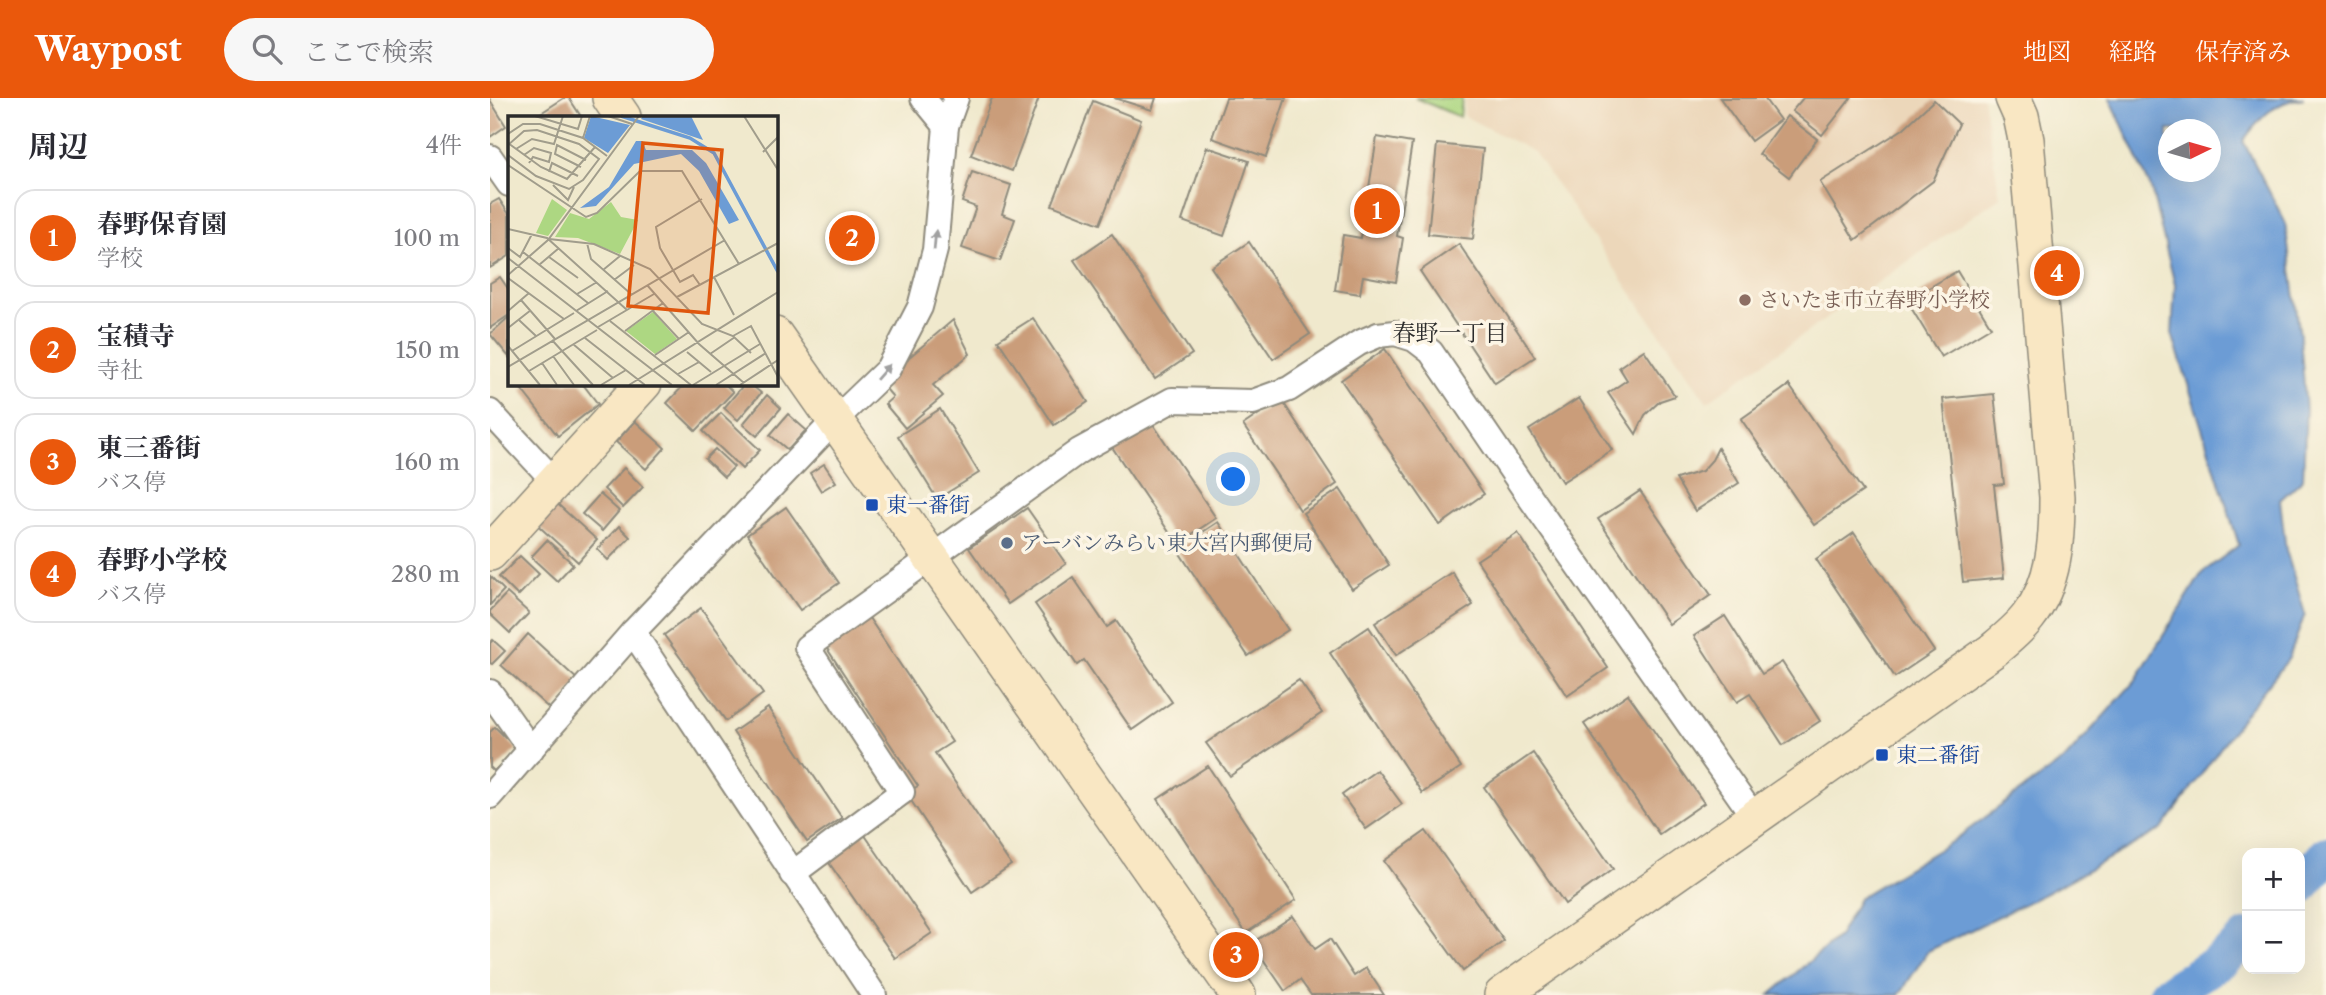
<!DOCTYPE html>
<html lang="ja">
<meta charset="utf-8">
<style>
body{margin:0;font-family:"Libre Caslon Text","Noto Serif JP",serif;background:#f7f7f7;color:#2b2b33}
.controls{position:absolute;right:21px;bottom:21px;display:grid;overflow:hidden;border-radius:14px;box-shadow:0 7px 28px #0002}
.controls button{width:63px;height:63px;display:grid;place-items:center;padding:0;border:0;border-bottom:2px solid #e1e1e2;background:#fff;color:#2b2b33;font:35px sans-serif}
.compass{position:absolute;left:1668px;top:21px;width:63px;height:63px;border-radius:50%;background:#fff;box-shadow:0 7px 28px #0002;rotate:85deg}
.you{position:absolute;left:744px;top:382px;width:24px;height:24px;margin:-18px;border:5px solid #fff;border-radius:50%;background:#1a73e8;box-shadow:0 0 0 10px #1a73e833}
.badge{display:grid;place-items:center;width:46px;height:46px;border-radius:50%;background:#ea580c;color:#fff;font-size:23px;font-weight:700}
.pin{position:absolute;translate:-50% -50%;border:4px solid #fff;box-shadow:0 2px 7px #0006}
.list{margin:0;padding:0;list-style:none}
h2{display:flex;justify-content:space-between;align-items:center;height:91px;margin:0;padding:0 28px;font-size:30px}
h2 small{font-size:23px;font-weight:400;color:#7c7c81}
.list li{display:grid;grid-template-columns:46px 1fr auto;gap:21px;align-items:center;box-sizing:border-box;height:98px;margin:0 14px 14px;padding:0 14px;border:2px solid #e1e1e2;border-radius:21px}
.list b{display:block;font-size:26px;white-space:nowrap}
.list p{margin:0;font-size:23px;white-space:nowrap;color:#7c7c81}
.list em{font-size:23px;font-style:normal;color:#7c7c81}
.icon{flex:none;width:38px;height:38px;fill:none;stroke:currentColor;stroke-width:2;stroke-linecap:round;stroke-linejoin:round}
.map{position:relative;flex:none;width:1836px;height:897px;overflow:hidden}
header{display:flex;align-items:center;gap:42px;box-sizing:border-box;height:98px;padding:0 35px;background:#ea580c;color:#fff}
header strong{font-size:33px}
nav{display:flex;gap:38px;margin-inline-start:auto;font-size:24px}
.search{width:490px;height:63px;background:#f7f7f7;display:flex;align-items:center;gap:18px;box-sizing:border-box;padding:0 24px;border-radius:38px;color:#7c7c81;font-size:26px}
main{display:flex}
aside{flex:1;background:#fff}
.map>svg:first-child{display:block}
</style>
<header>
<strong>Waypost</strong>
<div class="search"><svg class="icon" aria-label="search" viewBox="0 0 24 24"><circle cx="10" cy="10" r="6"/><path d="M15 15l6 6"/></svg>ここで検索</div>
<nav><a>地図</a><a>経路</a><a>保存済み</a></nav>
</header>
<main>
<aside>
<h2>周辺<small>4件</small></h2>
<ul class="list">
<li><span class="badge">1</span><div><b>春野保育園</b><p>学校</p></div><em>100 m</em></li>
<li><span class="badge">2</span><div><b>宝積寺</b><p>寺社</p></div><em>150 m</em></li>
<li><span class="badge">3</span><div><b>東三番街</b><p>バス停</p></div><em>160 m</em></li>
<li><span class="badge">4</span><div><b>春野小学校</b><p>バス停</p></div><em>280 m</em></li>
</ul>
</aside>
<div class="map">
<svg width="1836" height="897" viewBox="0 0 1836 897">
<rect width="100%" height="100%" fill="#fcf5e5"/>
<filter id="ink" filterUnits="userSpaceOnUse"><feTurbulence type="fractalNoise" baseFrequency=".0143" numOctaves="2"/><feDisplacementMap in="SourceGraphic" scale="14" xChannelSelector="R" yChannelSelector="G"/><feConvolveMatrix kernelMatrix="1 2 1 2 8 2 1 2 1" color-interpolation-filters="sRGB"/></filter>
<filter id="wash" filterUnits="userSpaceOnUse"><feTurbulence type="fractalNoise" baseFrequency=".00686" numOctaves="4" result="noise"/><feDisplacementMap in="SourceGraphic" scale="28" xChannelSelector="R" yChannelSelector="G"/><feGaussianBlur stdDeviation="1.57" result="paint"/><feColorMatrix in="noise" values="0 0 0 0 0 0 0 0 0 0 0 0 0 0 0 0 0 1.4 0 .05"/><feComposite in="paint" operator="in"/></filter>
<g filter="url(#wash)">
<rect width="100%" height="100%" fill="#f0e9cd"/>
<!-- built -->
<path fill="#ecd7ba" d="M975,0H1493L1510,99L1217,304L1044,54L974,18Z"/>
<!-- green -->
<path fill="#add782" stroke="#6c8156" stroke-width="2" d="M925,0H972L970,19Z"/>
<!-- water -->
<path fill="#6c9cd5" stroke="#4c6480" stroke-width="2" fill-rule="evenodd" d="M1620,0H1814C1783,4 1771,19 1753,43L1795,124L1810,238L1816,312L1813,381L1790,402L1796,452L1815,516L1799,560L1752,620L1672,731L1556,795L1438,853L1409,897H1280L1348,839L1370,799L1463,743L1576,660L1645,583L1712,475L1749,447L1682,236L1685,187L1661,90ZM1678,32H1720V74H1678Z"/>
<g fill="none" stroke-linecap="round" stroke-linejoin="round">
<!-- river -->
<g stroke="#6c9cd5" stroke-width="37">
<path d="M1810,789L1836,757"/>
<path d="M1676,897L1733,861L1757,840"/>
</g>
</g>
<g id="blocks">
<!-- building -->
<g fill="#ca9d7a">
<path d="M74,0H79L90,17L87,19H54L51,15Z"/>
<path d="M502,0H549L522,73L481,57Z"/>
<path d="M624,0H666L662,12Z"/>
<path d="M736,0H796L776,59L722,40Z"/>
<path d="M1230,0H1274L1290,22L1261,43Z"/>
<path d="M1313,0H1361L1332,37L1302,13Z"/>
<path d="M0,2L16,28L0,39Z"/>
<path d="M1444,2L1469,26L1443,83L1365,142L1330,84L1413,31Z"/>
<path d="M603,3L651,22L610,126L562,107Z"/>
<path d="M1297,18L1327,41L1299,79L1269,56Z"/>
<path d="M887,39L922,45L907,138L913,140L906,184L873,178L870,196L845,192L853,137L871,140Z"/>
<path d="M947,46L993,51L983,141L938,136Z"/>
<path d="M717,49L759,63L734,138L692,123Z"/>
<path d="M482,74L521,87L512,116L525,121L510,163L472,150L486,109L472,104Z"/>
<path d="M9,101L19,116V158L0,170V106Z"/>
<path d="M622,136L702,256L665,281L584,162Z"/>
<path d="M759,144L820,236L783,261L721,169Z"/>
<path d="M969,146L1045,259L1005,285L930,173Z"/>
<path d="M1467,173L1501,229L1451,259L1417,203Z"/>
<path d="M10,179L19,192V217L0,230V185Z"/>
<path d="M19,219V259L0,236Z"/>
<path d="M543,220L598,304L564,327L508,242Z"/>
<path d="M463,222L480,256L443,287L453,298L415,330L395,306L403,299L390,284Z"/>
<path d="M895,251L994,396L950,427L851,282Z"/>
<path d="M1154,252L1185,298L1170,303L1155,317L1146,336L1118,295L1137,282L1129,269Z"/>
<path d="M40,285H92L108,306L68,338L32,292Z"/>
<path d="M196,285H234L243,294L206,333L177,305Z"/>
<path d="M255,285H259L271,295L248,322L234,310Z"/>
<path d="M1299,287L1373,393L1324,427L1251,321Z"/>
<path d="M1504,296L1514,386L1504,387L1514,480L1473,484L1453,301Z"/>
<path d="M277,297L291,310L267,338L253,326Z"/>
<path d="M1089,300L1122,352L1072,384L1039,332Z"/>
<path d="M791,301L847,386L810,412L753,327Z"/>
<path d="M450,311L489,375L447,401L408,338Z"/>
<path d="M231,315L270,352L252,371L213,333Z"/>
<path d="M298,316L316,332L298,352L280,337Z"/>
<path d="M145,323L175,350L156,371L126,344Z"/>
<path d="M661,323L726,420L687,446L622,349Z"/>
<path d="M1228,350L1249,385L1205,413L1186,381L1212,373L1222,362Z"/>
<path d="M225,351L244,369L234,379L215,361Z"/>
<path d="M334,366L346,384L331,393L320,375Z"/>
<path d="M134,370L153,389L133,410L114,391Z"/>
<path d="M850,391L899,467L862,491L813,415Z"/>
<path d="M1150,393L1221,497L1179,526L1108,421Z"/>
<path d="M110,396L129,413L112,433L92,416Z"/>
<path d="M62,401L107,442L88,464L42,422Z"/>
<path d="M296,409L349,485L310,512L257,437Z"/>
<path d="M537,410L576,466L518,506L479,450Z"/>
<path d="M728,424L798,532L758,558L687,451Z"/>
<path d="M129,428L140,439L118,462L107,451Z"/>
<path d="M1028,435L1118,570L1077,598L987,462Z"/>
<path d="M1364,435L1444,553L1405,579L1326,461Z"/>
<path d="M57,442L83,466L67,483L41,459Z"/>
<path d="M30,458L49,476L28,498L9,479Z"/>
<path d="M962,474L983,507L906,557L885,525Z"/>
<path d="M0,478L14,492L0,507Z"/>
<path d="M583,479L617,529L626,523L682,604L642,632L594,562L587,567L545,506Z"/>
<path d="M17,495L39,515L20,535L0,516V513Z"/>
<path d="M211,510L273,596L236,623L174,537Z"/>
<path d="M377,517L462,644L445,655L521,767L482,794L416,695L428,688L334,546Z"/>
<path d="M1235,518L1272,576L1292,564L1330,623L1293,647L1260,596L1247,604L1204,538Z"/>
<path d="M879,529L971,669L932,695L840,555Z"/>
<path d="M38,536L89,583L62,613L11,567Z"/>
<path d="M3,542L15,553L2,566L0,565V545Z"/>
<path d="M809,582L832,615L740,678L716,645Z"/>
<path d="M1138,596L1214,705L1169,736L1094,626Z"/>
<path d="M278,610L352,720L317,744L243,634Z"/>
<path d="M5,629L27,651L4,673L0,669V634Z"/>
<path d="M1043,655L1123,771L1075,806L994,689Z"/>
<path d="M718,668L806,802L756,835L668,701Z"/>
<path d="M887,672L912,706L876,731L852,697Z"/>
<path d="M372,733L442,835L405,860L335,759Z"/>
<path d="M936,733L1014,843L973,873L894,763Z"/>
<path d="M803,818L825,851L840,841L864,878L876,870L894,897H821L810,882L795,893L762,845Z"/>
</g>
</g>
</g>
<g filter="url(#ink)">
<use href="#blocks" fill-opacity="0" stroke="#8e8a7c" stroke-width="2"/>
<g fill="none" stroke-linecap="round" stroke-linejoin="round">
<!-- street casing -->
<g stroke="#8e8a7c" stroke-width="28">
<g id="street">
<path d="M433,0L456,28"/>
<path d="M0,59L19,86"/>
<path d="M0,314L65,384"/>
<path d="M143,534L384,897"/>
<path d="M0,594L41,652"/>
<path d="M0,698L143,534L345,322L398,271L430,209L445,152L456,28L466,0"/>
<path d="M302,776L412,694L317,549L589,353L682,302L763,304L799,291L869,245L888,237L905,235L924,241L941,254L1041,401L1264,719"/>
</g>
</g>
<!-- secondary casing -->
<g stroke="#8e8a7c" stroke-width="38">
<g id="secondary">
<path d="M120,0L133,19"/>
<path d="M285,237L748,897"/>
<path d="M0,455L154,285"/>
<path d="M1012,897L1502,553C1514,543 1528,532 1538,519C1565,485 1567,440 1567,399L1536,42L1531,18L1523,0"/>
</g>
</g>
<!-- street -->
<use href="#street" stroke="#fff" stroke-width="24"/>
<!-- secondary -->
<use href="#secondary" stroke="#f9e7c3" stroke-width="35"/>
</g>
<!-- one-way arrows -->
<defs><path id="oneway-solid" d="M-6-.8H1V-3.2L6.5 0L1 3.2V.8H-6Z" transform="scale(1.75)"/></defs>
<g fill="#a0a0a0">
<use href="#oneway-solid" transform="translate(445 142) rotate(-85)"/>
<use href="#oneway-solid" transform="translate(393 274) rotate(-49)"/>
</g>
</g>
<!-- markers -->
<circle fill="#8d6e63" stroke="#fcf5e5" stroke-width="2.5" cx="1255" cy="202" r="7"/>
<g fill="#1a4fb4" stroke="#fcf5e5" stroke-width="2.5">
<rect x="375" y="400" width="14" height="14" rx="3.5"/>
<rect x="1385" y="650" width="14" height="14" rx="3.5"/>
</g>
<circle fill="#5c6f8a" stroke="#fcf5e5" stroke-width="2.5" cx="517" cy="445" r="7"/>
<g text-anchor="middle" stroke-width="7" stroke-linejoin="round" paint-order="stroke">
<!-- education labels -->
<g font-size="21" fill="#785e54" stroke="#fcf5e5" text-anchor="start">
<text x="1269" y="209">さいたま市立春野小学校</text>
</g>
<!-- transit labels -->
<g font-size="21" fill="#164399" stroke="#fcf5e5" text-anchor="start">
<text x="396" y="414">東一番街</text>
<text x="1406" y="664">東二番街</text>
</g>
<!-- service labels -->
<g font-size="21" fill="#4e5e75" stroke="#fcf5e5" text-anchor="start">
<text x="531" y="452">アーバンみらい東大宮内郵便局</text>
</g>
<!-- neighbourhood labels -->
<g font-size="23" fill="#2b2b2b" stroke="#fcf5e5">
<text x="960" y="243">春野一丁目</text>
</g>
</g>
<!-- overview -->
<g transform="translate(18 18)">
<rect width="270" height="270" fill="#f0e9cd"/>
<path d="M44,83L59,94L40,120L28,117ZM103,86L113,101L130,104L112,138L70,122L47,121L62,97L81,103ZM145,196L169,223L147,238L118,215Z" fill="#add782"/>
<path d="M83,0L122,9L100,37L76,22ZM135,0H183L195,24L133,3ZM128,25H134L138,34H184L198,47L231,104L221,108L191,55L173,38L126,48L88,90L72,92L101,71Z" fill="#6c9cd5"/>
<path fill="none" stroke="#6c9cd5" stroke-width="3.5" d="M113,0L182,22L206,37L270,156"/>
<path fill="none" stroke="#a19d8c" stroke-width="2" d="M27,0L70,13L74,0M100,0L124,8M236,0L270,54M0,18L15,8H32L75,22L99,40M75,22L82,0M0,27L33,51L59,63L87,31M0,29L16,15L29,14L71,28L91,43L75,64L61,73L28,60L0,39M8,33L24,23L46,28L55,0M255,36L270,21M16,39L26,32L43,37L41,46L25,41L21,47M0,49L78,101L89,97L132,55H174L231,148M73,51L47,38L49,29L78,44M41,56L44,47L70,60M45,69L60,84L66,71M0,113L39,122L119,194M41,123L86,128L142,153L194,208L225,220L243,237M79,127L83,143L123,178M0,132L12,141L24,118M15,136L80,187M41,141L70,162M0,142L164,269M31,149L51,132M95,154L112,140M0,159L40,124L131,0M206,161L226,199M0,162L56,203M106,164L126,149M139,169L191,228L236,267M192,169L185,159L172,166L152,132L148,111L194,83M69,178L89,166M169,181L270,127M13,184L47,223M0,195L21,177M68,195L100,175M145,195L171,223M11,204L28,220M102,205L183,269M90,211L146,178M0,212L23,194M117,215L155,187M225,220L243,210L270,261M77,222L137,269M44,224L85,269M65,228L105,262M0,230L32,269M4,235L66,197M179,236L203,256M202,238L227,221M147,239L181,216M45,240L66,269M34,247L49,269M0,251L217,124M21,255L89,214M170,258L191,246M93,269L118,254M121,269L270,176M185,269L252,228M208,269L258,237M232,269L270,244"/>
<path fill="#df570e" fill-opacity="0.15" stroke="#df570e" stroke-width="3.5" d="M135,27L214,34L200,197L120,190Z"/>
<rect width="270" height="270" fill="none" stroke="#2b2b2b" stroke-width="3.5"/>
</g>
</svg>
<div class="controls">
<button>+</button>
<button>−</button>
</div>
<svg class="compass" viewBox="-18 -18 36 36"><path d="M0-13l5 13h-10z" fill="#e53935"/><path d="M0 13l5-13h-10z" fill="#7c7c81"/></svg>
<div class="you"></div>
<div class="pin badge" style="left:887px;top:113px">1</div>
<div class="pin badge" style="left:362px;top:140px">2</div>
<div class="pin badge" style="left:746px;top:857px">3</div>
<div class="pin badge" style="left:1567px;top:175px">4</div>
</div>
</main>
